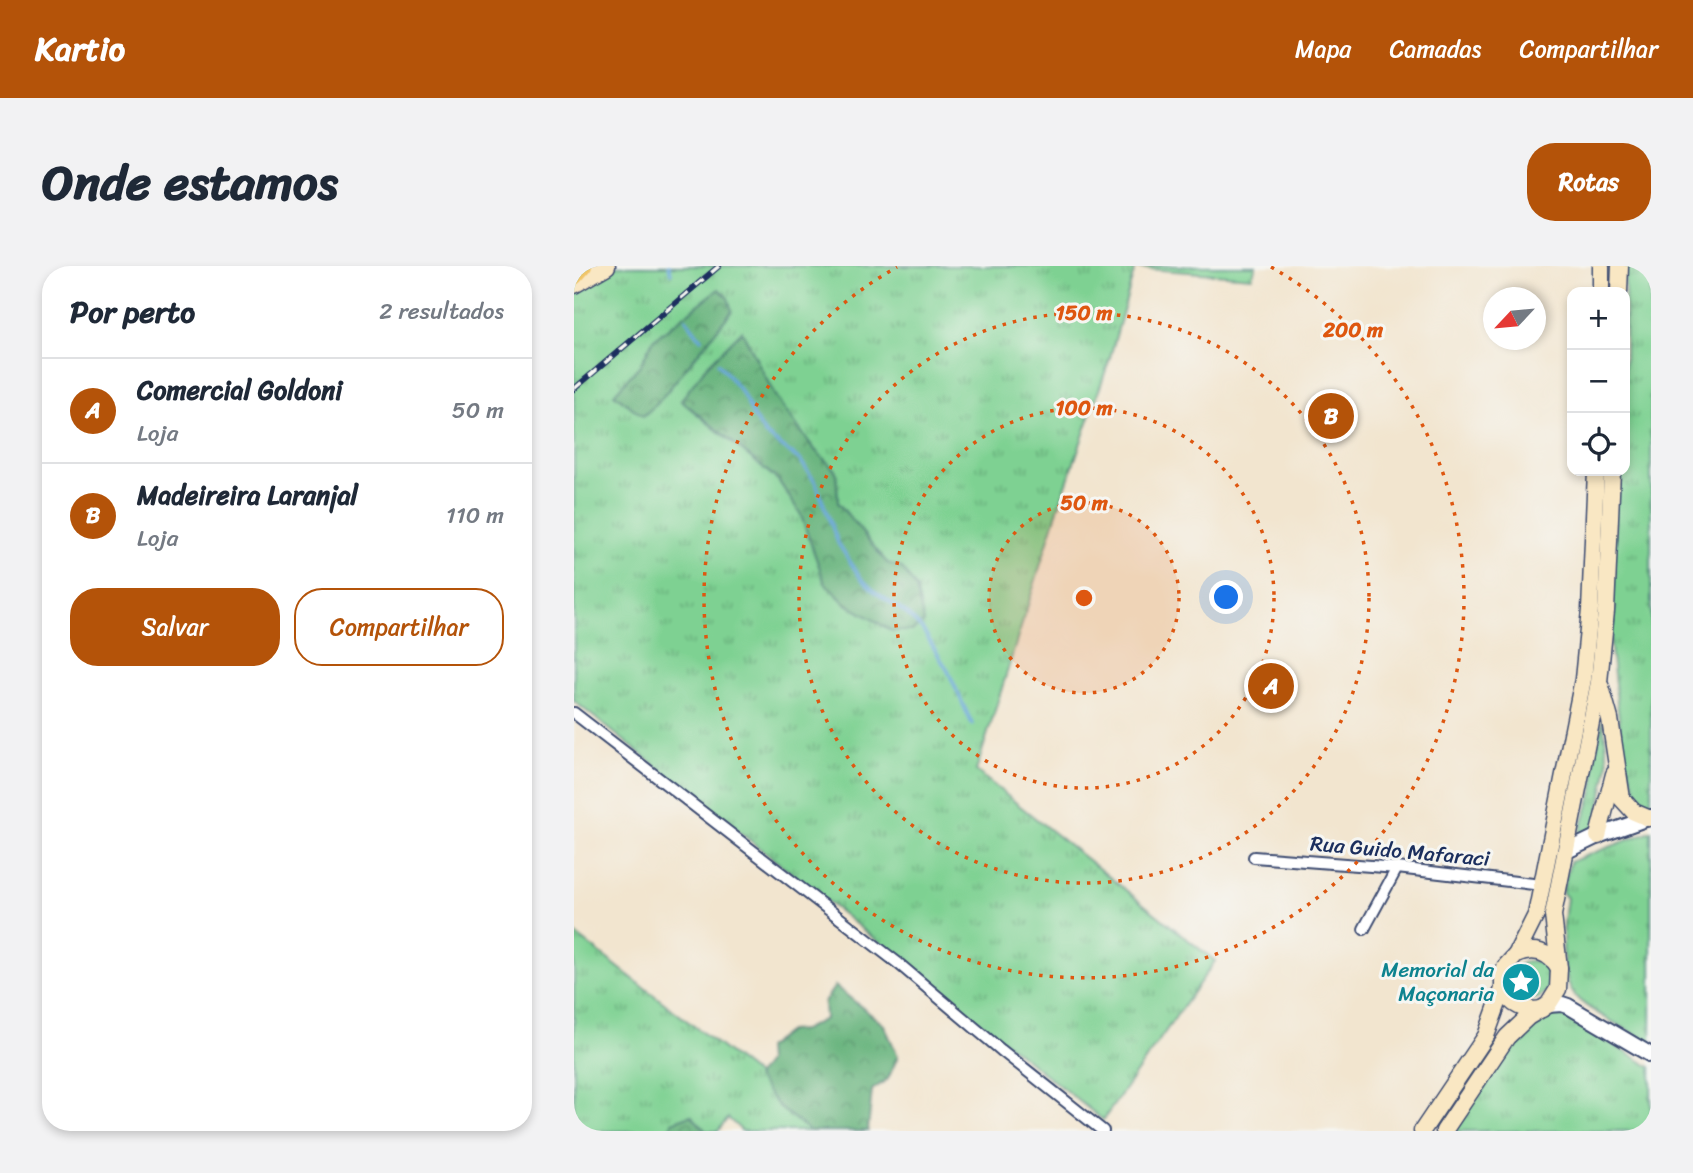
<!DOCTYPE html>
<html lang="pt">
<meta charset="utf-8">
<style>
body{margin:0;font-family:Sriracha,sans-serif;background:#f2f2f3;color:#1f2937}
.controls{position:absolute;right:21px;top:21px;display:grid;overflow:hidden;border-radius:14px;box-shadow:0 4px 10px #0003}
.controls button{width:63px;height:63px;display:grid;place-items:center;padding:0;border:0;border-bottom:2px solid #e0e1e3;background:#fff;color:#1f2937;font:35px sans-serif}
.compass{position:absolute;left:909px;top:21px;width:63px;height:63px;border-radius:50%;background:#fff;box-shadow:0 4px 10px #0003;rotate:244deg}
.you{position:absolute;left:653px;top:332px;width:24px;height:24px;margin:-18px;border:5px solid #fff;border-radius:50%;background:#1a73e8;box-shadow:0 0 0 10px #1a73e833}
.badge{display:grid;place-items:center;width:46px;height:46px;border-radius:50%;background:#b45309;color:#fff;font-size:23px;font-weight:700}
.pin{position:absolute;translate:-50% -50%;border:4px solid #fff;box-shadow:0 2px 7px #0006}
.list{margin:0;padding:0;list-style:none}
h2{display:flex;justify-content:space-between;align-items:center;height:91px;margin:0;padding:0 28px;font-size:30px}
h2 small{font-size:23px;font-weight:400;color:#747a83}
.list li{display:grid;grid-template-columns:46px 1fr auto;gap:21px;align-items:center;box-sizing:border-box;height:105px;padding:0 28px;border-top:2px solid #e0e1e3}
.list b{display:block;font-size:26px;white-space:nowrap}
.list p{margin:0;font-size:23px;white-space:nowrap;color:#747a83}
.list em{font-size:23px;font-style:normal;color:#747a83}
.actions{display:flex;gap:14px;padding:21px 28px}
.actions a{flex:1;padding:16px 0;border:2px solid #b45309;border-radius:28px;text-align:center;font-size:24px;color:#b45309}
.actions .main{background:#b45309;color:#fff}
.icon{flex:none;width:38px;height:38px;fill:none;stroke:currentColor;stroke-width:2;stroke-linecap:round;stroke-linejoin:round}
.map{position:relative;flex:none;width:1077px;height:865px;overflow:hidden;border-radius:28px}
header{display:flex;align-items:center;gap:42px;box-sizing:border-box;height:98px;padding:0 35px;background:#b45309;color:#fff}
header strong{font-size:33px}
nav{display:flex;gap:38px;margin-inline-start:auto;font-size:24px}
.intro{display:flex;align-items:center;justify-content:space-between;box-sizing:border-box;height:168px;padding:0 42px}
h1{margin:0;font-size:49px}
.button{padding:18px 32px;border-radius:28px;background:#b45309;color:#fff;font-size:24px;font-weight:700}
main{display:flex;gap:42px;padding:0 42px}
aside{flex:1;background:#fff;border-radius:28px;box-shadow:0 4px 10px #0003}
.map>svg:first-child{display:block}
</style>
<header>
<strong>Kartio</strong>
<nav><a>Mapa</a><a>Camadas</a><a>Compartilhar</a></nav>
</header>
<div class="intro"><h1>Onde estamos</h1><a class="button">Rotas</a></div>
<main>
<aside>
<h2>Por perto<small>2 resultados</small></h2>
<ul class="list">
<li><span class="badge">A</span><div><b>Comercial Goldoni</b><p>Loja</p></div><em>50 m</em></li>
<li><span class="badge">B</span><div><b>Madeireira Laranjal</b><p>Loja</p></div><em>110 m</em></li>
</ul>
<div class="actions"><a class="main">Salvar</a><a>Compartilhar</a></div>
</aside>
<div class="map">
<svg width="1077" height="865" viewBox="0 0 1077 865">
<defs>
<pattern id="grass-tufts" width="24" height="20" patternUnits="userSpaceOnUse" patternTransform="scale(1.75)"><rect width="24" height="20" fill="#7ed192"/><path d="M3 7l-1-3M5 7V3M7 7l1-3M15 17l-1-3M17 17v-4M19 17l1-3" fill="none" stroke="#66aa7a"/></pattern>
<pattern id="forest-crowns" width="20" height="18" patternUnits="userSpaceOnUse" patternTransform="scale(1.75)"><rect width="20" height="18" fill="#66b37c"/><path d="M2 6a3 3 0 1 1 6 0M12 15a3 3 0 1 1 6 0" fill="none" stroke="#539269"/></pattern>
</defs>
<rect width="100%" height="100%" fill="#f6f6f2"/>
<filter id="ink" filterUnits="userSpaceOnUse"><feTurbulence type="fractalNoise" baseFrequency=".0143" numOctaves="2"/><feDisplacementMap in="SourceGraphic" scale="14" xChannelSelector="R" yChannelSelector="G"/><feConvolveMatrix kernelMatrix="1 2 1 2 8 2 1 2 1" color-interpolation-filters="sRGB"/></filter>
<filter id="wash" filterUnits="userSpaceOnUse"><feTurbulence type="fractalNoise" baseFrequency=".00686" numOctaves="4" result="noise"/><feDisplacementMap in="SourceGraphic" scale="28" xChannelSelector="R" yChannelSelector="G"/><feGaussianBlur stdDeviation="1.57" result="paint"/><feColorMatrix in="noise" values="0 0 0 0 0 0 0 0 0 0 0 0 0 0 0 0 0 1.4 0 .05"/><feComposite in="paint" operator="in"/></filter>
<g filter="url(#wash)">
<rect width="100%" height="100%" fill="#f2e5cf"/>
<!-- grass -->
<g fill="url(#grass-tufts)" stroke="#4c8078" stroke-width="2" fill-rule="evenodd">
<path d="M0,0H682L678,11L561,2L535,95L485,240L402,505L641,695L529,854L0,435ZM145,23L41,128L67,98L79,74ZM168,65L202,132L241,184L262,205L264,237L313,297L328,302L338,364L318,365L271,337L251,317L226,247L204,214L107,135Z"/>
<path d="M1051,0H1077V538L1067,537L1055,504L1052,514L1036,374L1043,205H1051Z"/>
<path d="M1029,452L1034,498L1023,555L1014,567L1004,571C1008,552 1027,519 1019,500Z"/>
<path d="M1077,565V777C1059,766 1016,746 1003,732C983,710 989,659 993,632L988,626L996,596Z"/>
<path d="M0,667L255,865H168L154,852L144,865H132L98,856L97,865H0Z"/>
<circle cx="957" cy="714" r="19"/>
<path d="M988,745L987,748L1077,801V865H879L946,769L961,758Z"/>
</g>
<!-- forest -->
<g fill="url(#forest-crowns)" stroke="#40716d" stroke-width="2">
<path d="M145,23L154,32L158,45L83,138L69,150L40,128L67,98L79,74Z"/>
<path d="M168,65L202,132L241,184L262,205L264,237L313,297L328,302L342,322L350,356L338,365H318L271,337L251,317L226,247L204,214L107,134L132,101Z"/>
<path d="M261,720L310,759L324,790L314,813L298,824L294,865H236L206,842L182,811L193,796L192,782L215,765L229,764L251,753L250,736Z"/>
<path d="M117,849L132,865H97L98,856Z"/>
</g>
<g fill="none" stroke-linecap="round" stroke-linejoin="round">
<!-- stream -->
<g stroke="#63a4d6" stroke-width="3.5">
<path d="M95,0L97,7"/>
<path d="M112,53L127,73"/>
<path d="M144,97L168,127L180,152L191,168L226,194L242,217L264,277L286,311L300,325L333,348L349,364L374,405L398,458"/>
</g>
</g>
</g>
<g filter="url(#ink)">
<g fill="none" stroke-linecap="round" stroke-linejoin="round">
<!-- minor casing -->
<g stroke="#3b4a6f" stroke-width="14">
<g id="minor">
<path d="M0,447L325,698L427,784L529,865"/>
<path d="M680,591L823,602L968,619"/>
<path d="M790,663L823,602"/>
</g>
</g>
<!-- tertiary casing -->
<g stroke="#3b4a6f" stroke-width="18">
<g id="tertiary">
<path d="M991,586L1024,570L1077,551"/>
<path d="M974,739L988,738L994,740L1077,789"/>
</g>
</g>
<!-- secondary casing -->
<g stroke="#3b4a6f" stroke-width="19">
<g id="secondary">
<path d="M0,19L33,0"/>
<path d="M1027,26V0"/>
<path d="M1045,26L1046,0"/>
<path d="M1027,421L1036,453L1048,533L1060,546L1074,552"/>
<path d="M1024,570L1040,508"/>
<path d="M942,689C960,681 975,685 985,702"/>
<path d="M929,723C936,739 951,746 968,743"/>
<path d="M848,865L912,770L929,723V707L932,700L942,689L962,649L1009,413L1016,344L1022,205"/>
<path d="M870,865L933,771L954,751L974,739L984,723L985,702L979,649L1025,416L1032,345L1038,205"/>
</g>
</g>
<!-- primary casing -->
<g stroke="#3b4a6f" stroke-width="21">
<path id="primary" d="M0,10L9,0"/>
</g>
<!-- minor -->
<use href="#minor" stroke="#fff" stroke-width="10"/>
<!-- tertiary -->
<use href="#tertiary" stroke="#fff" stroke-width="14"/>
<!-- secondary -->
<use href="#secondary" stroke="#f9e7c3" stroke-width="16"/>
<!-- primary -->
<use href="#primary" stroke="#f0c469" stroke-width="18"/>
<!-- rail casing -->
<g stroke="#1b2f5e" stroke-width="6">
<path id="rail" d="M0,123L145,0"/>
</g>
<!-- rail -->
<use href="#rail" stroke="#f6f6f2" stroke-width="3.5" stroke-dasharray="10" stroke-linecap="butt"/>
</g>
</g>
<!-- distance rings -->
<circle cx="510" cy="332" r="95" fill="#de5710" fill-opacity=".12"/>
<g fill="none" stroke="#de5710" stroke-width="3.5" stroke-dasharray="3.5 7">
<circle cx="510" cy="332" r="95"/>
<circle cx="510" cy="332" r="190"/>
<circle cx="510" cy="332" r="285"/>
<path d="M697 1A380 380 0 1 1 323 1"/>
</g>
<!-- icons -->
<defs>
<g id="sight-disc" transform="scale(2.0125)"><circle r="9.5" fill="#0f9aa8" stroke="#f6f6f2"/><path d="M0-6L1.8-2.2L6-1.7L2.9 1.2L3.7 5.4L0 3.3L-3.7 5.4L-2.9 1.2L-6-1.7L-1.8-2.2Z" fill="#fff"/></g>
</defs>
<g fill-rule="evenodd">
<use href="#sight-disc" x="947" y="716"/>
</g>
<g text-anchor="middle" stroke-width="6" stroke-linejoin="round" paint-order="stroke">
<!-- street labels -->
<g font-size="21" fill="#1b2f5e" stroke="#f6f6f2">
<text transform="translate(826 585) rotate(5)" y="7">Rua Guido Mafaraci</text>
</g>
<!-- culture labels -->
<g font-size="21" fill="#0d838f" stroke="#f6f6f2" text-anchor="end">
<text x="920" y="711">Memorial da<tspan x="920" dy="24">Maçonaria</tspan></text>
</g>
</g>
<circle cx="510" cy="332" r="10" fill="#de5710" stroke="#f6f6f2" stroke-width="3.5"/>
<g font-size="21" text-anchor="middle" font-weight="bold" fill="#de5710" stroke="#f6f6f2" stroke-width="6" stroke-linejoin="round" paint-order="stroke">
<text x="510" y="54">150 m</text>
<text x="779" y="71">200 m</text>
<text x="510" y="149">100 m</text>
<text x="510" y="244">50 m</text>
</g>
</svg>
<div class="controls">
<button>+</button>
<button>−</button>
<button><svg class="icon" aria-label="locate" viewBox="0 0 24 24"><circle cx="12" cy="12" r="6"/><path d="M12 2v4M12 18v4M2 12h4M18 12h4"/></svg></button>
</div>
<svg class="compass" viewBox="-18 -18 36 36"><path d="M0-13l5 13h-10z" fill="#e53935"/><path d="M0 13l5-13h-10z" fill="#747a83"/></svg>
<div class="you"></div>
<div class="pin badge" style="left:697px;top:420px">A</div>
<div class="pin badge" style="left:757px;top:150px">B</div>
</div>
</main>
